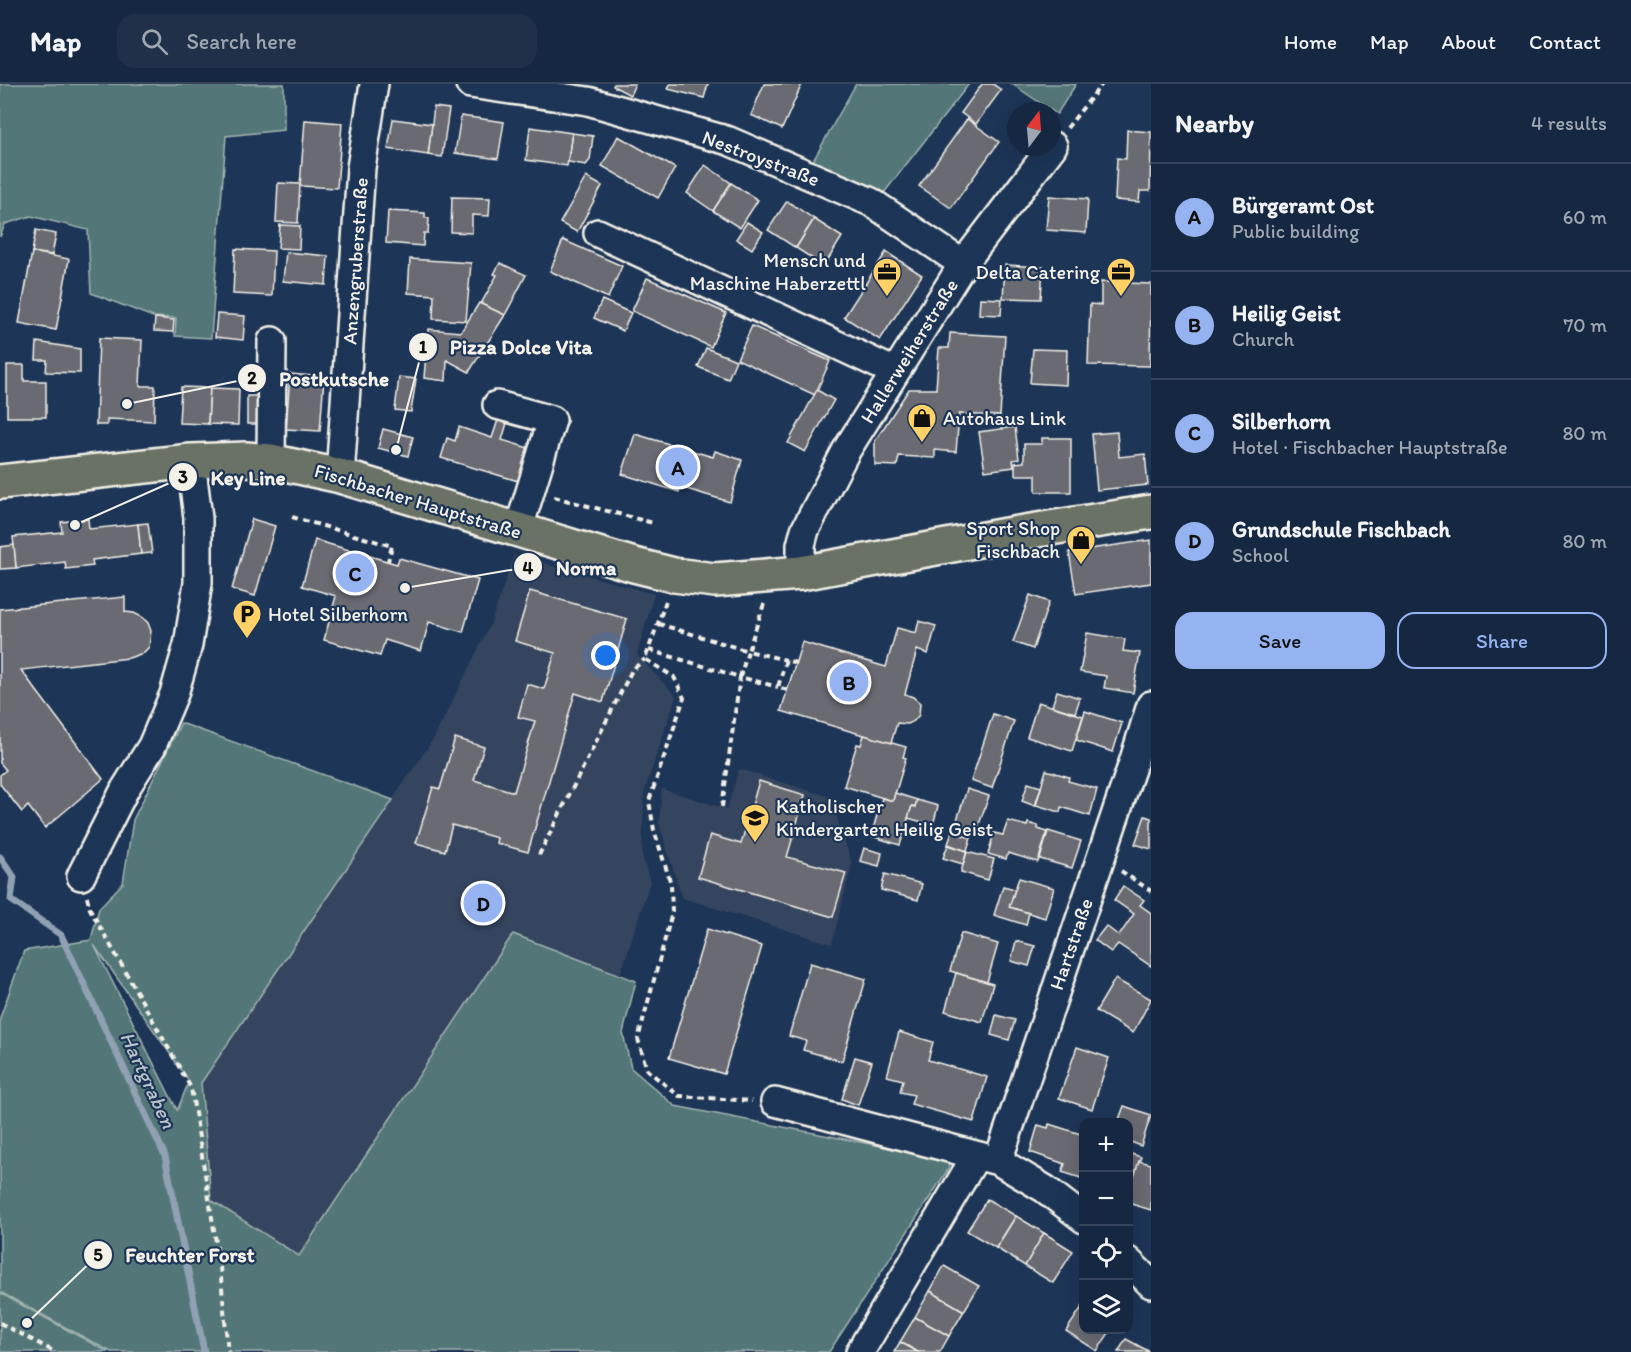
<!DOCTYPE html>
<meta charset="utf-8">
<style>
body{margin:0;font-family:Itim,sans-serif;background:#1f3048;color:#f1f3f6}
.controls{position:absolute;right:18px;bottom:18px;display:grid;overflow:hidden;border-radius:12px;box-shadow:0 6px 24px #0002}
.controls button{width:54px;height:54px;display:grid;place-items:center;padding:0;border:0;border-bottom:2px solid #35445a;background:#162841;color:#f1f3f6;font:30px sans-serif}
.compass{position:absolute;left:1007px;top:18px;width:54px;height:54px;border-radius:50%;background:#162841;box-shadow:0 6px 24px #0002;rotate:16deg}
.you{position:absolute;left:606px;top:572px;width:21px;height:21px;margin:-15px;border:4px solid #fff;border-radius:50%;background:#1a73e8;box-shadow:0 0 0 9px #1a73e833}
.badge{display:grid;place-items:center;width:39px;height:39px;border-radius:50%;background:#95b2f1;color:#111;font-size:20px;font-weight:700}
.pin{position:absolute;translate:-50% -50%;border:3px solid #fff;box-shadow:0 2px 6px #0006}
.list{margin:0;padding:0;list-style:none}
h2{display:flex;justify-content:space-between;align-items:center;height:78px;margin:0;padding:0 24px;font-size:26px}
h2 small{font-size:20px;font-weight:400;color:#9ea6b1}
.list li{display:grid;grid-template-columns:39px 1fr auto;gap:18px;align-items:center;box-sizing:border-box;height:108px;padding:0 24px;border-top:2px solid #35445a}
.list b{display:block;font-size:22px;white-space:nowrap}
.list p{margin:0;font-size:20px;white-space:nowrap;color:#9ea6b1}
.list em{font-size:20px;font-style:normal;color:#9ea6b1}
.actions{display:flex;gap:12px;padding:18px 24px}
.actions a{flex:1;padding:14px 0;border:2px solid #95b2f1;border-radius:18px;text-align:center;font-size:21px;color:#95b2f1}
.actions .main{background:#95b2f1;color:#111}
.icon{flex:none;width:33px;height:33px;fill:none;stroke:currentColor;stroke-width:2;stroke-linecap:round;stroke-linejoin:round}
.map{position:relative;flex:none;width:1151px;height:1268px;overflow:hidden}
header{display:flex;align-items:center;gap:36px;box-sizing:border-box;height:84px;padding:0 30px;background:#162841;border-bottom:2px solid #35445a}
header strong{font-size:28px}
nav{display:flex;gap:33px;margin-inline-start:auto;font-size:21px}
.search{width:420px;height:54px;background:#1f3048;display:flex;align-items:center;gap:15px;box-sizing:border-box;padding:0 21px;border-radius:18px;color:#9ea6b1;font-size:22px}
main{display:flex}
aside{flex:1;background:#162841}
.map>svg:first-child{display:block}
</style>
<header>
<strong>Map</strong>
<div class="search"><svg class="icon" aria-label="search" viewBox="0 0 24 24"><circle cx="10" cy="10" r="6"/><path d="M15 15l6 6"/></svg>Search here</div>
<nav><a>Home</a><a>Map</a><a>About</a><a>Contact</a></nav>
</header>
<main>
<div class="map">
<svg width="1151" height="1268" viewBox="0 0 1151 1268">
<rect width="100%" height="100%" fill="#1d3557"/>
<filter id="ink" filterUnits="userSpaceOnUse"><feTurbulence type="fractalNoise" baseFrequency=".0167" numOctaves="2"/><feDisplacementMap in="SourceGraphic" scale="12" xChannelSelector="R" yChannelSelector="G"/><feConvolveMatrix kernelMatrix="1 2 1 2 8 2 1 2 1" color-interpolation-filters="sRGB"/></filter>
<g filter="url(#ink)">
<!-- built -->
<g fill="#34455f">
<path d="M514,471L654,510L637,571L676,612L644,709L642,772L650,798L620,891L513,850L299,1172L211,1116L201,999L434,654L491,539Z"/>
<path d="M739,685L830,713L852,780L832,860L682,814L659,739L662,705L727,725Z"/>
</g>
<!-- green -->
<g fill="#527678" stroke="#a3b4b0" stroke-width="1.5" fill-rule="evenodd">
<path d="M0,0H284V46L226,52L211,254L175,252L176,234L153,233L91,209L88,146L31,132L5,140L0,153Z"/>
<path d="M856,0H969L880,114L813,77Z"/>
<path d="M1012,0H1076L1057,30Z"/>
<path d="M181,639L393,716L201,999L211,1116L299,1172L513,850L636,897L623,949L631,984L675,1022L947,1075L949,1084L829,1268H111L0,1208V934L24,867L91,856L99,824L123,799L133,736ZM94,861L189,997L177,1027V1026Z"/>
<path d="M0,1209L108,1268H0Z"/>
</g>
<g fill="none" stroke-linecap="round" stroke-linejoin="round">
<!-- stream -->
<path stroke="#8fa1b3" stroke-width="7" d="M0,773L14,793L11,816L61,851L165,1072L204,1268"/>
</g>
<!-- building -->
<g fill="#696a72" stroke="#f4f1e8" stroke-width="1.5">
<path d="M614,0H635L630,11L613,2Z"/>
<path d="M670,0H708L704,14L668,5Z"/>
<path d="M764,0H802L782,45L751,31Z"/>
<path d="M982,0H993L1001,6L976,40L961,29Z"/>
<path d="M434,23L449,25L442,73L428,71Z"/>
<path d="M461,32L504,38L498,75L455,69Z"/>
<path d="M393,35L432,40L428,71L388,65Z"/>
<path d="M967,35L999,58L951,124L919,102Z"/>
<path d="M305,36L342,39L337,104L300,102Z"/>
<path d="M530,43L572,49L567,82L526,76Z"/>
<path d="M1127,46L1151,48L1150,107H1140L1139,118L1115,116L1117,74L1126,75Z"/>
<path d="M572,49L593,52L590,76L586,81L568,78Z"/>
<path d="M618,52L675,84L658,114L602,82Z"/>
<path d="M705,81L731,99L713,127L687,109Z"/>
<path d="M586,93L602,102L577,148L560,139Z"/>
<path d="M278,99L300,100L298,139L276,138Z"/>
<path d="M731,99L758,116L740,144L713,127Z"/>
<path d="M1049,112L1088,115L1086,149L1046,146Z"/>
<path d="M452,113L490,114L489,132L472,131V149L451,148Z"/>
<path d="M787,117L814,135L796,164L768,146Z"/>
<path d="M388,127L425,129V134H429L428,149H424L423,162L386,159Z"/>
<path d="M814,135L842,153L824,182L796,164Z"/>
<path d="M747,138L763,148L752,165L736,155Z"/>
<path d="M280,141L300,142L299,165L278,164Z"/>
<path d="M36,146L56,150L52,171L32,168Z"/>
<path d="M563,156L622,182L608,214L550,187Z"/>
<path d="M235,165L274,167L272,212L233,210Z"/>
<path d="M32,168L69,175L56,246L19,239Z"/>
<path d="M286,168L328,172L326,201L283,197Z"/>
<path d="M886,168L922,191L880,256L844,233Z"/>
<path d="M410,175L471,179L466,237L433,235L434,211L408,209Z"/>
<path d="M500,179L526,191L505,231L481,220L497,191L494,190Z"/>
<path d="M1005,181L1043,183L1041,215L1003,214Z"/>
<path d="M647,194L726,229L711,263L632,227Z"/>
<path d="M1101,198L1151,200L1150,282L1088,281L1090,220L1101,221Z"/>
<path d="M980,214L1002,215L1001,231L979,230Z"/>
<path d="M602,216L631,229L623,247L594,234Z"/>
<path d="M479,219L505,231L469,288L447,276L446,297L424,294L428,245L461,248Z"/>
<path d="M217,230L245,232L243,256L215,253Z"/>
<path d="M155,234L174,236L173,248L154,247Z"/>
<path d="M752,242L830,277L815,311L737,275Z"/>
<path d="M950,249L1005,252L1000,332L959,330L956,368L935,366V374L899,372L897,382L875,381V357L909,305H936L939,264H949Z"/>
<path d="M99,254L142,256L140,302H155L154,337L107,335V341H96Z"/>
<path d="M37,258L80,265V289L46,288L47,276H36Z"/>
<path d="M706,264L736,276L728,295L698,283Z"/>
<path d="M1033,265L1067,266L1066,301L1030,299Z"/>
<path d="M7,281H24V297H46V333H7Z"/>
<path d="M290,290L324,293L320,347L286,345Z"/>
<path d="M399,293L416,295L411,328L395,326Z"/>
<path d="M181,303L210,304L208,340L179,339Z"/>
<path d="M210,304L239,305L238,341L208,340Z"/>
<path d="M817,306L834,316L805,368L788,359Z"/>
<rect x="247" y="312" width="16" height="28"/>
<path d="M498,336L507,339L502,356L535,366L525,399L441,374L447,354L455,357L459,343L492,354Z"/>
<path d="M1015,343L1019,375L1013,376L1014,383L985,387L979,348Z"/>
<path d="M383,345L413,353L408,372L378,364Z"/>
<path d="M1117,348L1119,373L1145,370L1148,401L1097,406L1092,350Z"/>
<path d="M635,350L713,373L715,367L742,376L730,418L680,403L679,408L622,390Z"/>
<path d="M1042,354H1071V408H1036V391H1015V379L1024,378V360H1042Z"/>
<path d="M88,435L89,445L138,440L141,470L92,476L93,482L66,485L65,478L16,484L13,453L62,448L61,438Z"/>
<path d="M252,435L275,442L255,512L232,505Z"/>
<path d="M148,439L152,469L141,470L138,440Z"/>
<path d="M315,456L397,480L399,474L478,496L463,548L429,538L421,567L385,556L380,572L324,556L336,512L302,502Z"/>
<path d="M1151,456V499L1076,510L1069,468Z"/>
<path d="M14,461L16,484L0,485V463Z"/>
<path d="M530,507L627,535L603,618L575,609L528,768L496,759L497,754L452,741L445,767L416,759L433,703L440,705L455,654L484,663L474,696L514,708L535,637L518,633L527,600L544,605L555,569L515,557Z"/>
<path d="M1030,511L1049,518L1033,565L1013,558Z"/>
<path d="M125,513V528L134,529L142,533L148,539L151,547L149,563L143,569L129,574L21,586L103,695L45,744L28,722L22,728L0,700V691L6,686L0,679V525Z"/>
<path d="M919,537L936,542L928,570L917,566L905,610L913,613L920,619L919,631L914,637L908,640L897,639L891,659L781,627L802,558L886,583L897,544L916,549Z"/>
<path d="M1087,549L1125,555L1123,567L1140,569L1133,609L1104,604L1106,592L1080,588Z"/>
<path d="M1057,607L1080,614L1075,629L1052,622Z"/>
<path d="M1038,618L1083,632L1072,667L1027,653Z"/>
<path d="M1085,627L1122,639L1113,668L1076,656Z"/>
<path d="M993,630L1014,637L992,704L971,697Z"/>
<path d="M864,651L906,663L903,673L906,674L893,717L844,702L857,660L861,661Z"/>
<path d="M1046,686L1069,693L1068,697L1097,705L1090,732L1061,723L1060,728L1036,721Z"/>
<path d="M759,697L805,711L787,773L846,789L833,833L698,793L710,751L741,760Z"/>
<path d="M1028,699L1041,703L1035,722L1022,717Z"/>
<path d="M967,705L989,712L977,746L956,739Z"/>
<path d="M895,709L917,716L915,723L912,722L900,761L871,752L882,714L893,717Z"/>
<path d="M917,716L938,722L933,741L908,734L912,722L915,723Z"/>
<path d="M1145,732L1151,734V765L1135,760Z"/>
<path d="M1008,737L1027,742L1028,739L1038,742V745L1047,748L1038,778L1008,769L1006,775L988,770L994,749L1003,751Z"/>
<path d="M1048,747L1081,757L1072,784L1040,775Z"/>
<path d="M952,748L971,754L967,767L948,760Z"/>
<path d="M948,761L967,767L963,780L943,774Z"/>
<path d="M864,764L882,769L879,782L860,777Z"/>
<path d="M967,768L994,775L988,796L961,788Z"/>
<path d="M885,790L922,800L918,816L881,806Z"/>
<path d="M1019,794L1054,804L1045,834L1009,823Z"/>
<path d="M1003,802L1015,805L1009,823L1029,829L1026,841L994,831Z"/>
<path d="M1123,802L1144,816L1140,821L1151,829V882L1118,860L1111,868L1095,856L1106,842L1119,852L1134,830L1114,816Z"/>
<path d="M707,845L762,862L724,990L669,974Z"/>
<path d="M961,849L998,860L987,898L950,887Z"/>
<path d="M1016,857L1035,862L1029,882L1011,877Z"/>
<path d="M810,879L866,895L842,977L803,966L806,957L789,952Z"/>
<path d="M956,889L993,900L982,938L945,927Z"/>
<path d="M1115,895L1151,915L1133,949L1096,927Z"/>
<path d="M996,931L1015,936L1009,956L991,951Z"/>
<path d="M899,948L933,958L928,976L987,993L974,1038L911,1020L914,1011L900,1008L903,996L887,992Z"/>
<path d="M1077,963L1109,974L1092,1025L1059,1014Z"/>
<path d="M855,973L872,978L858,1021L842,1015Z"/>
<path d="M1124,1022L1151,1031L1141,1062L1128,1057V1038H1118Z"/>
<path d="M1049,1040L1084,1051V1095L1062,1088L1065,1080L1030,1068L1038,1041L1048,1044Z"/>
<path d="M1128,1069L1141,1073L1128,1111Z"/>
<path d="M1139,1077L1151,1080V1126L1128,1119V1111Z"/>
<path d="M987,1115L1016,1132L996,1164L967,1147Z"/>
<path d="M1016,1132L1044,1149L1025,1182L996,1164Z"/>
<path d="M1044,1149L1073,1167L1053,1199L1025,1182Z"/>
<path d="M944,1182L979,1202L964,1227L930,1207Z"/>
<path d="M930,1207L964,1227L949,1252L915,1233Z"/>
<path d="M1084,1220V1246H1111L1097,1267L1066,1247Z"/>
<path d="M915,1233L949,1252L940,1268H918L900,1258Z"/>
<path d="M1126,1255L1150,1268H1118Z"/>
<path d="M900,1258L918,1268H894Z"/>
</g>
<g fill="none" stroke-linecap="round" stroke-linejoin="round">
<!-- minor casing -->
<g stroke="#f4f1e8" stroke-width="32">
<g id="minor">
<path d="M470,0L588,17L729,57L871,118L963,180"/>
<path d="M598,149L895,288"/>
<path d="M497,321L552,336L518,447"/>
<path d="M271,377L272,257"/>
<path d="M340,392L361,84L374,0"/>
<path d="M801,489V461L805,446L846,367L963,180L1053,62"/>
<path d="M81,792L125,705L152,662L174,610L188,561L198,499V434L191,377"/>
<path d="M775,1018L998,1077L1045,1105L1084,1135"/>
<path d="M998,1077L1133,679L1151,621"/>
<path d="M1128,1177L1151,1200"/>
<path d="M860,1268L976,1072"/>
</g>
</g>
<!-- major casing -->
<g stroke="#f4f1e8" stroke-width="38">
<path id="major" d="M0,398L191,377L246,375L271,377L340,392L634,481L674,491L715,496L801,489L1006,451L1151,428"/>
</g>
<!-- path -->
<g stroke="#f4f1e8" stroke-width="4" stroke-dasharray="6 4.5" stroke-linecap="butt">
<path d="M1067,44L1102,0"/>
<path d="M554,413L653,439"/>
<path d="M292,433L392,462L388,477"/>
<path d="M666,517L645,575L674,593L684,614L649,717L654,746L671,800L672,829L638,955L647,986L679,1012L752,1017"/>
<path d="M764,520L748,567L786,576"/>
<path d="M649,566L740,593L748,567L659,540"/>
<path d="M787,606L778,603L786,576L796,579"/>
<path d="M722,723L740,593L778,603"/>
<path d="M539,771L632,586L645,575"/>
<path d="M1121,787L1151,807"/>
<path d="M87,813L90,825L191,1004L220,1183L228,1268"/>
<path d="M0,1239L55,1268"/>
</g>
<!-- minor -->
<use href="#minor" stroke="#1d3557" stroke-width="27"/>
<!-- major -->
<use href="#major" stroke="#6b7165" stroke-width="33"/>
</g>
</g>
<!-- icons -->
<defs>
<g id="office-pin" transform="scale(1.5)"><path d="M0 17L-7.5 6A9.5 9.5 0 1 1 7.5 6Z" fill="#ffd166" stroke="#1d3557"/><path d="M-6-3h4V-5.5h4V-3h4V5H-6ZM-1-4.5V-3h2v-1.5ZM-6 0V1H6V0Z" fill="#111"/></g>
<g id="shop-pin" transform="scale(1.5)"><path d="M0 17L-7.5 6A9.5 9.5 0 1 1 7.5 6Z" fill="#ffd166" stroke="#1d3557"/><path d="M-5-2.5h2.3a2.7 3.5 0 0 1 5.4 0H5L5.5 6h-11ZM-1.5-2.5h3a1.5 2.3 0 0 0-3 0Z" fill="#111"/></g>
<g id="parking-pin" transform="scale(1.5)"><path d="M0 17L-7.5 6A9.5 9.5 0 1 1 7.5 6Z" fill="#ffd166" stroke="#1d3557"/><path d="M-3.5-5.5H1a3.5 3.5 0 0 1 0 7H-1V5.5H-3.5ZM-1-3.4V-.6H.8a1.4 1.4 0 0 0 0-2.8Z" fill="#111"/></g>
<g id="school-pin" transform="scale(1.5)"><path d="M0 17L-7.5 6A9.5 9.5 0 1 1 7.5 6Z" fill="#ffd166" stroke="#1d3557"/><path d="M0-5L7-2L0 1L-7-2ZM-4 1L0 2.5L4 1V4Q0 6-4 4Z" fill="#111"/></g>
</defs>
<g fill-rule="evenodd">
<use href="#office-pin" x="887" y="188"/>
<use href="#office-pin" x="1121" y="188"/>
<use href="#shop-pin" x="922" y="334"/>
<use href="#shop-pin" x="1081" y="456"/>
<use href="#parking-pin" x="247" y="530"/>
<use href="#school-pin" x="755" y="734"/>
</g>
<g text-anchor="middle" stroke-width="4.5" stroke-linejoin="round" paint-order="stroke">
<!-- street labels -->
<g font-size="20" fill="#f4f1e8" stroke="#1d3557">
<text transform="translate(761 74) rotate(21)" y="7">Nestroystraße</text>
<text transform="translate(355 177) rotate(-86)" y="7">Anzengruberstraße</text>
<text transform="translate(909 267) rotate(-58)" y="7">Hallerweiherstraße</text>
<text transform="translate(418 417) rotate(17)" y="7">Fischbacher Hauptstraße</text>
<text transform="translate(1071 860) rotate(-71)" y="7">Hartstraße</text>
</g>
<!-- poi labels -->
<g font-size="20" fill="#f4f1e8" stroke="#1d3557" text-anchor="end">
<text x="866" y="183">Mensch und<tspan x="866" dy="23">Maschine Haberzettl</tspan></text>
<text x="1100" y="195">Delta Catering</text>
<text x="943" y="341" text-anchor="start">Autohaus Link</text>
<text x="1060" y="451">Sport Shop<tspan x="1060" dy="23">Fischbach</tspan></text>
<text x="268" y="537" text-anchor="start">Hotel Silberhorn</text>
<text x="776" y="729" text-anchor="start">Katholischer<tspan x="776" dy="23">Kindergarten Heilig Geist</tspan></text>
</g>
<!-- water labels -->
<g font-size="21" font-style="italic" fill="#b9c2c9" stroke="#1d3557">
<text transform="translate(148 996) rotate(65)" y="7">Hartgraben</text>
</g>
</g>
<!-- callouts -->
<path fill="none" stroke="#f4f1e8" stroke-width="2" d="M396 366L423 263M127 320L252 294M75 441L183 393M405 504L528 483M27 1239L98 1171"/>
<g fill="#f4f1e8" stroke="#1d3557" stroke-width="2">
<circle cx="396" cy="366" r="6"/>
<circle cx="127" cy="320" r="6"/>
<circle cx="75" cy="441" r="6"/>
<circle cx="405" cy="504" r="6"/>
<circle cx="27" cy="1239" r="6"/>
<circle cx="423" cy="263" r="15"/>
<circle cx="252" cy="294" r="15"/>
<circle cx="183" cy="393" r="15"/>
<circle cx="528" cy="483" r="15"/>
<circle cx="98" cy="1171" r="15"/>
</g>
<g font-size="18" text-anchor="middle" font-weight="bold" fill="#111">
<text x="423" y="269">1</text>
<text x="252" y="300">2</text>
<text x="183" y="399">3</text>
<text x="528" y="490">4</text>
<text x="98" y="1177">5</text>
</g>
<g font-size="21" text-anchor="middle" font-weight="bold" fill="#f4f1e8" stroke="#1d3557" stroke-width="4.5" stroke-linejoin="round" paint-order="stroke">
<text x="521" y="270">Pizza Dolce Vita</text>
<text x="334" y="302">Postkutsche</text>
<text x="248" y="401">Key Line</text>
<text x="586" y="491">Norma</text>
<text x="190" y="1178">Feuchter Forst</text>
</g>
</svg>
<div class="controls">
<button>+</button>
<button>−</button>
<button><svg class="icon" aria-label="locate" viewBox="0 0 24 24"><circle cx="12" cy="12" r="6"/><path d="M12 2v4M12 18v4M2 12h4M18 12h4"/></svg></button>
<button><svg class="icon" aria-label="layers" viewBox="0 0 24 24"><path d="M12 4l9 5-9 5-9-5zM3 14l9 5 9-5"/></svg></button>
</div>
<svg class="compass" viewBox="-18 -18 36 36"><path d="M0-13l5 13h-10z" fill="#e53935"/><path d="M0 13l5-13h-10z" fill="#9ea6b1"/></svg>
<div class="you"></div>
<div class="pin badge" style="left:678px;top:383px">A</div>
<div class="pin badge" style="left:849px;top:598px">B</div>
<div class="pin badge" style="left:355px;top:489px">C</div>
<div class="pin badge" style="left:483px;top:819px">D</div>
</div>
<aside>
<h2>Nearby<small>4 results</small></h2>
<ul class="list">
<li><span class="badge">A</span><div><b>Bürgeramt Ost</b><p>Public building</p></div><em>60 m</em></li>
<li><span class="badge">B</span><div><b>Heilig Geist</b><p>Church</p></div><em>70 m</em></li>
<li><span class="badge">C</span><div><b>Silberhorn</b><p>Hotel · Fischbacher Hauptstraße</p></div><em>80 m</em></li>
<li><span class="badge">D</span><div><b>Grundschule Fischbach</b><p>School</p></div><em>80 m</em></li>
</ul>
<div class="actions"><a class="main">Save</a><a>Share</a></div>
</aside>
</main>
